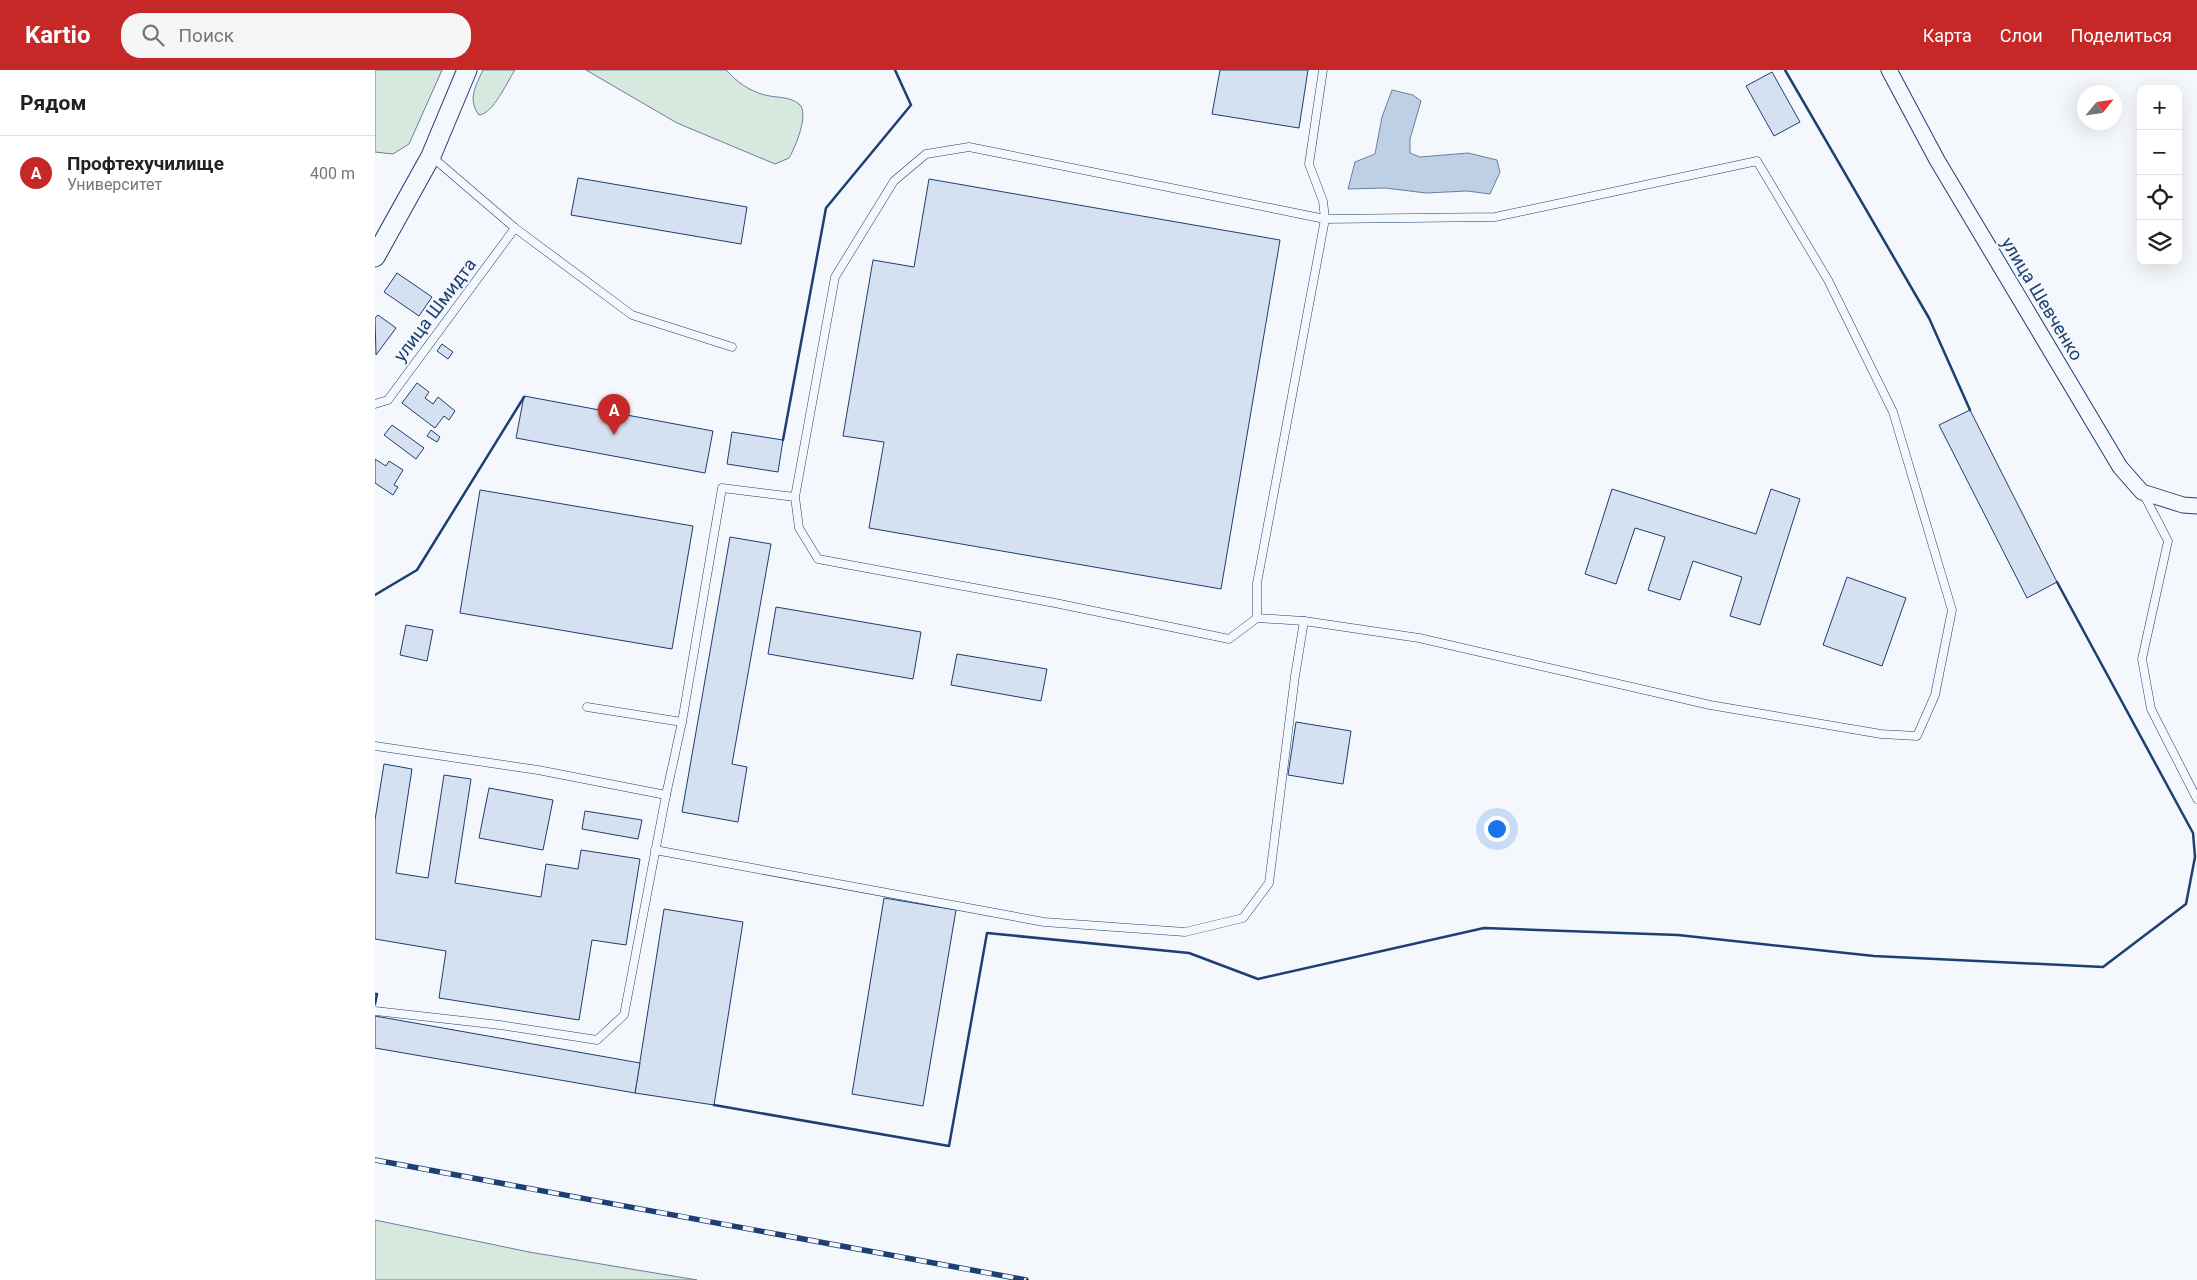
<!DOCTYPE html>
<html lang="ru">
<meta charset="utf-8">
<style>
body{margin:0;font-family:Roboto,sans-serif;background:#f6f6f6;color:#222}
.controls{position:absolute;right:15px;top:15px;display:grid;overflow:hidden;border-radius:10px;box-shadow:0 5px 20px #0002}
.controls button{width:45px;height:45px;display:grid;place-items:center;padding:0;border:0;border-bottom:1px solid #e0e0e0;background:#fff;color:#222;font:25px sans-serif}
.compass{position:absolute;left:1702px;top:15px;width:45px;height:45px;border-radius:50%;background:#fff;box-shadow:0 5px 20px #0002;rotate:61deg}
.you{position:absolute;left:1121px;top:758px;width:18px;height:18px;margin:-12px;border:4px solid #fff;border-radius:50%;background:#1a73e8;box-shadow:0 0 0 8px #1a73e833}
.badge{display:grid;place-items:center;width:32px;height:32px;border-radius:50%;background:#c62828;color:#fff;font-size:16px;font-weight:700}
.pin{position:absolute;translate:-50% -41px;filter:drop-shadow(0 1px 2px #0008)}
.pin::after{content:'';position:absolute;top:26px;width:18px;height:15px;background:inherit;clip-path:polygon(0 0,100% 0,50% 100%)}
.list{margin:0;padding:0;list-style:none}
h2{display:flex;justify-content:space-between;align-items:center;height:65px;margin:0;padding:0 20px;font-size:21px}
h2 small{font-size:16px;font-weight:400;color:#767676}
.list li{display:grid;grid-template-columns:32px 1fr auto;gap:15px;align-items:center;box-sizing:border-box;height:75px;padding:0 20px;border-top:1px solid #e0e0e0}
.list b{display:block;font-size:19px;white-space:nowrap}
.list p{margin:0;font-size:16px;white-space:nowrap;color:#767676}
.list em{font-size:16px;font-style:normal;color:#767676}
.icon{flex:none;width:28px;height:28px;fill:none;stroke:currentColor;stroke-width:2;stroke-linecap:round;stroke-linejoin:round}
.map{position:relative;flex:none;width:1822px;height:1210px;overflow:hidden}
header{display:flex;align-items:center;gap:30px;box-sizing:border-box;height:70px;padding:0 25px;background:#c62828;color:#fff}
header strong{font-size:24px}
nav{display:flex;gap:28px;margin-inline-start:auto;font-size:18px}
.search{width:350px;height:45px;background:#f6f6f6;display:flex;align-items:center;gap:12px;box-sizing:border-box;padding:0 18px;border-radius:20px;color:#767676;font-size:19px}
main{display:flex}
aside{flex:1;background:#fff}
.map>svg:first-child{display:block}
</style>
<header>
<strong>Kartio</strong>
<div class="search"><svg class="icon" aria-label="search" viewBox="0 0 24 24"><circle cx="10" cy="10" r="6"/><path d="M15 15l6 6"/></svg>Поиск</div>
<nav><a>Карта</a><a>Слои</a><a>Поделиться</a></nav>
</header>
<main>
<aside>
<h2>Рядом<small></small></h2>
<ul class="list">
<li><span class="badge">A</span><div><b>Профтехучилище</b><p>Университет</p></div><em>400 m</em></li>
</ul>
</aside>
<div class="map">
<svg width="1822" height="1210" viewBox="0 0 1822 1210">
<rect width="100%" height="100%" fill="#f4f7fb"/>
<!-- green -->
<g fill="#d7e8df" stroke="#687fa3">
<path d="M0,0H67L34,74L18,84L0,82Z"/>
<path d="M108,0H140C132,12 118,44 104,45C92,29 101,16 108,0Z"/>
<path d="M211,0H351C362,12 374,21 390,25C401,28 414,26 424,34C435,43 420,78 414,88L400,94L302,53Z"/>
<path d="M0,1150L154,1182L322,1210H0Z"/>
</g>
<!-- water -->
<path fill="#bed0e5" stroke="#687fa3" d="M1017,20L1038,25L1046,31L1035,69V83L1045,87L1093,83L1122,90L1125,102L1115,124L1092,121L1051,123L1010,118L973,119L980,92L1000,84L1007,47Z"/>
<!-- building -->
<g fill="#d5e0f0" stroke="#1d3f73">
<path d="M845,0H933L924,58L837,44Z"/>
<path d="M1397,2L1425,52L1399,66L1371,16Z"/>
<path d="M203,108L372,137L366,174L196,145Z"/>
<path d="M554,109L905,170L846,519L494,458L509,372L468,366L498,190L539,197Z"/>
<path d="M22,203L57,227L44,246L9,222Z"/>
<path d="M3,245L21,258L1,285L0,248Z"/>
<path d="M67,274L78,282L73,289L62,281Z"/>
<path d="M42,313L54,322L50,328L58,334L63,327L80,341L74,350L69,346L60,358L27,333Z"/>
<path d="M149,326L338,361L330,403L141,368Z"/>
<path d="M1595,340L1682,512L1652,528L1564,355Z"/>
<path d="M17,355L49,378L41,389L9,365Z"/>
<path d="M56,360L65,367L62,372L52,366Z"/>
<path d="M357,362L408,370L403,402L352,394Z"/>
<path d="M0,389L11,396L14,391L28,400L19,415L23,417L18,425L0,413Z"/>
<path d="M1237,419L1381,464L1396,419L1425,429L1385,555L1355,546L1367,507L1318,491L1305,530L1273,520L1290,467L1260,458L1241,514L1210,504Z"/>
<path d="M105,420L318,456L297,579L85,543Z"/>
<path d="M355,467L396,474L357,694L372,697L363,752L307,742Z"/>
<path d="M1472,507L1531,528L1507,596L1448,575Z"/>
<path d="M401,537L546,562L538,609L393,584Z"/>
<path d="M31,555L58,560L52,591L25,585Z"/>
<path d="M582,584L672,599L666,631L576,615Z"/>
<path d="M921,652L976,661L968,714L913,705Z"/>
<path d="M9,694L37,699L21,803L53,808L69,705L96,709L80,813L166,827L171,794L203,799L206,780L265,789L251,875L217,870L204,950L64,928L71,881L0,869V750Z"/>
<path d="M114,718L178,730L168,780L104,768Z"/>
<path d="M210,741L267,750L263,769L207,759Z"/>
<path d="M509,828L581,840L548,1036L477,1024Z"/>
<path d="M289,839L368,852L339,1035L260,1023Z"/>
<path d="M0,946L265,993L260,1023L0,978Z"/>
</g>
<g fill="none" stroke-linecap="round" stroke-linejoin="round">
<!-- service casing -->
<g stroke="#1d3f73" stroke-width="9">
<g id="service">
<path d="M56,86L140,158L257,245L357,277"/>
<path d="M0,334L13,330L140,158"/>
<path d="M1768,423L1793,471L1767,589L1776,639L1822,729"/>
<path d="M882,548V513L950,149L948,131L934,94L948,0"/>
<path d="M212,637L307,652"/>
<path d="M0,676L163,700L291,725"/>
<path d="M280,780L669,852L810,862L868,848L894,813L920,606L929,551"/>
<path d="M0,941L125,955L222,970L249,945L291,725L307,652L347,418L420,427L460,207L519,111L551,84L594,77L950,149L1120,147L1382,91L1453,210L1518,342L1577,540L1560,625L1542,666L1506,664L1335,635L1044,568L929,551L882,548L854,569L680,533L443,489L424,458L420,427"/>
</g>
</g>
<!-- minor casing -->
<g stroke="#1d3f73" stroke-width="17">
<path id="minor" d="M1514,0L1562,90L1745,397L1767,422L1808,435L1822,436"/>
</g>
<!-- tertiary casing -->
<g stroke="#1d3f73" stroke-width="21">
<path id="tertiary" d="M0,187L56,86L92,0"/>
</g>
<!-- service -->
<use href="#service" stroke="#f4f7fb" stroke-width="8"/>
<!-- minor -->
<use href="#minor" stroke="#f4f7fb" stroke-width="15"/>
<!-- tertiary -->
<use href="#tertiary" stroke="#f4f7fb" stroke-width="19"/>
<!-- rail casing -->
<g stroke="#1d3f73" stroke-width="5.5">
<path id="rail" d="M0,1090L651,1210"/>
</g>
<!-- rail -->
<use href="#rail" stroke="#f4f7fb" stroke-width="4" stroke-dasharray="11" stroke-linecap="butt"/>
<!-- wall -->
<g stroke="#1d3f73" stroke-width="2.5">
<path d="M1410,0L1554,248L1595,340"/>
<path d="M408,370L451,138L536,35L520,0"/>
<path d="M0,525L42,500L149,327"/>
<path d="M0,924H2L0,934"/>
<path d="M339,1035L574,1076L612,863L814,883L883,909L1109,858L1303,865L1499,886L1728,897L1811,834L1820,787L1818,763L1682,512"/>
</g>
</g>
<g text-anchor="middle" stroke-width="4" stroke-linejoin="round" paint-order="stroke">
<!-- street labels -->
<g font-size="18" fill="#1d3f73" stroke="#f4f7fb">
<text transform="translate(1667 229) rotate(59)" y="6">улица Шевченко</text>
<text transform="translate(60 240) rotate(-53)" y="6">улица Шмидта</text>
</g>
</g>
</svg>
<div class="controls">
<button>+</button>
<button>−</button>
<button><svg class="icon" aria-label="locate" viewBox="0 0 24 24"><circle cx="12" cy="12" r="6"/><path d="M12 2v4M12 18v4M2 12h4M18 12h4"/></svg></button>
<button><svg class="icon" aria-label="layers" viewBox="0 0 24 24"><path d="M12 4l9 5-9 5-9-5zM3 14l9 5 9-5"/></svg></button>
</div>
<svg class="compass" viewBox="-18 -18 36 36"><path d="M0-13l5 13h-10z" fill="#e53935"/><path d="M0 13l5-13h-10z" fill="#767676"/></svg>
<div class="you"></div>
<div class="pin badge" style="left:239px;top:365px">A</div>
</div>
</main>
